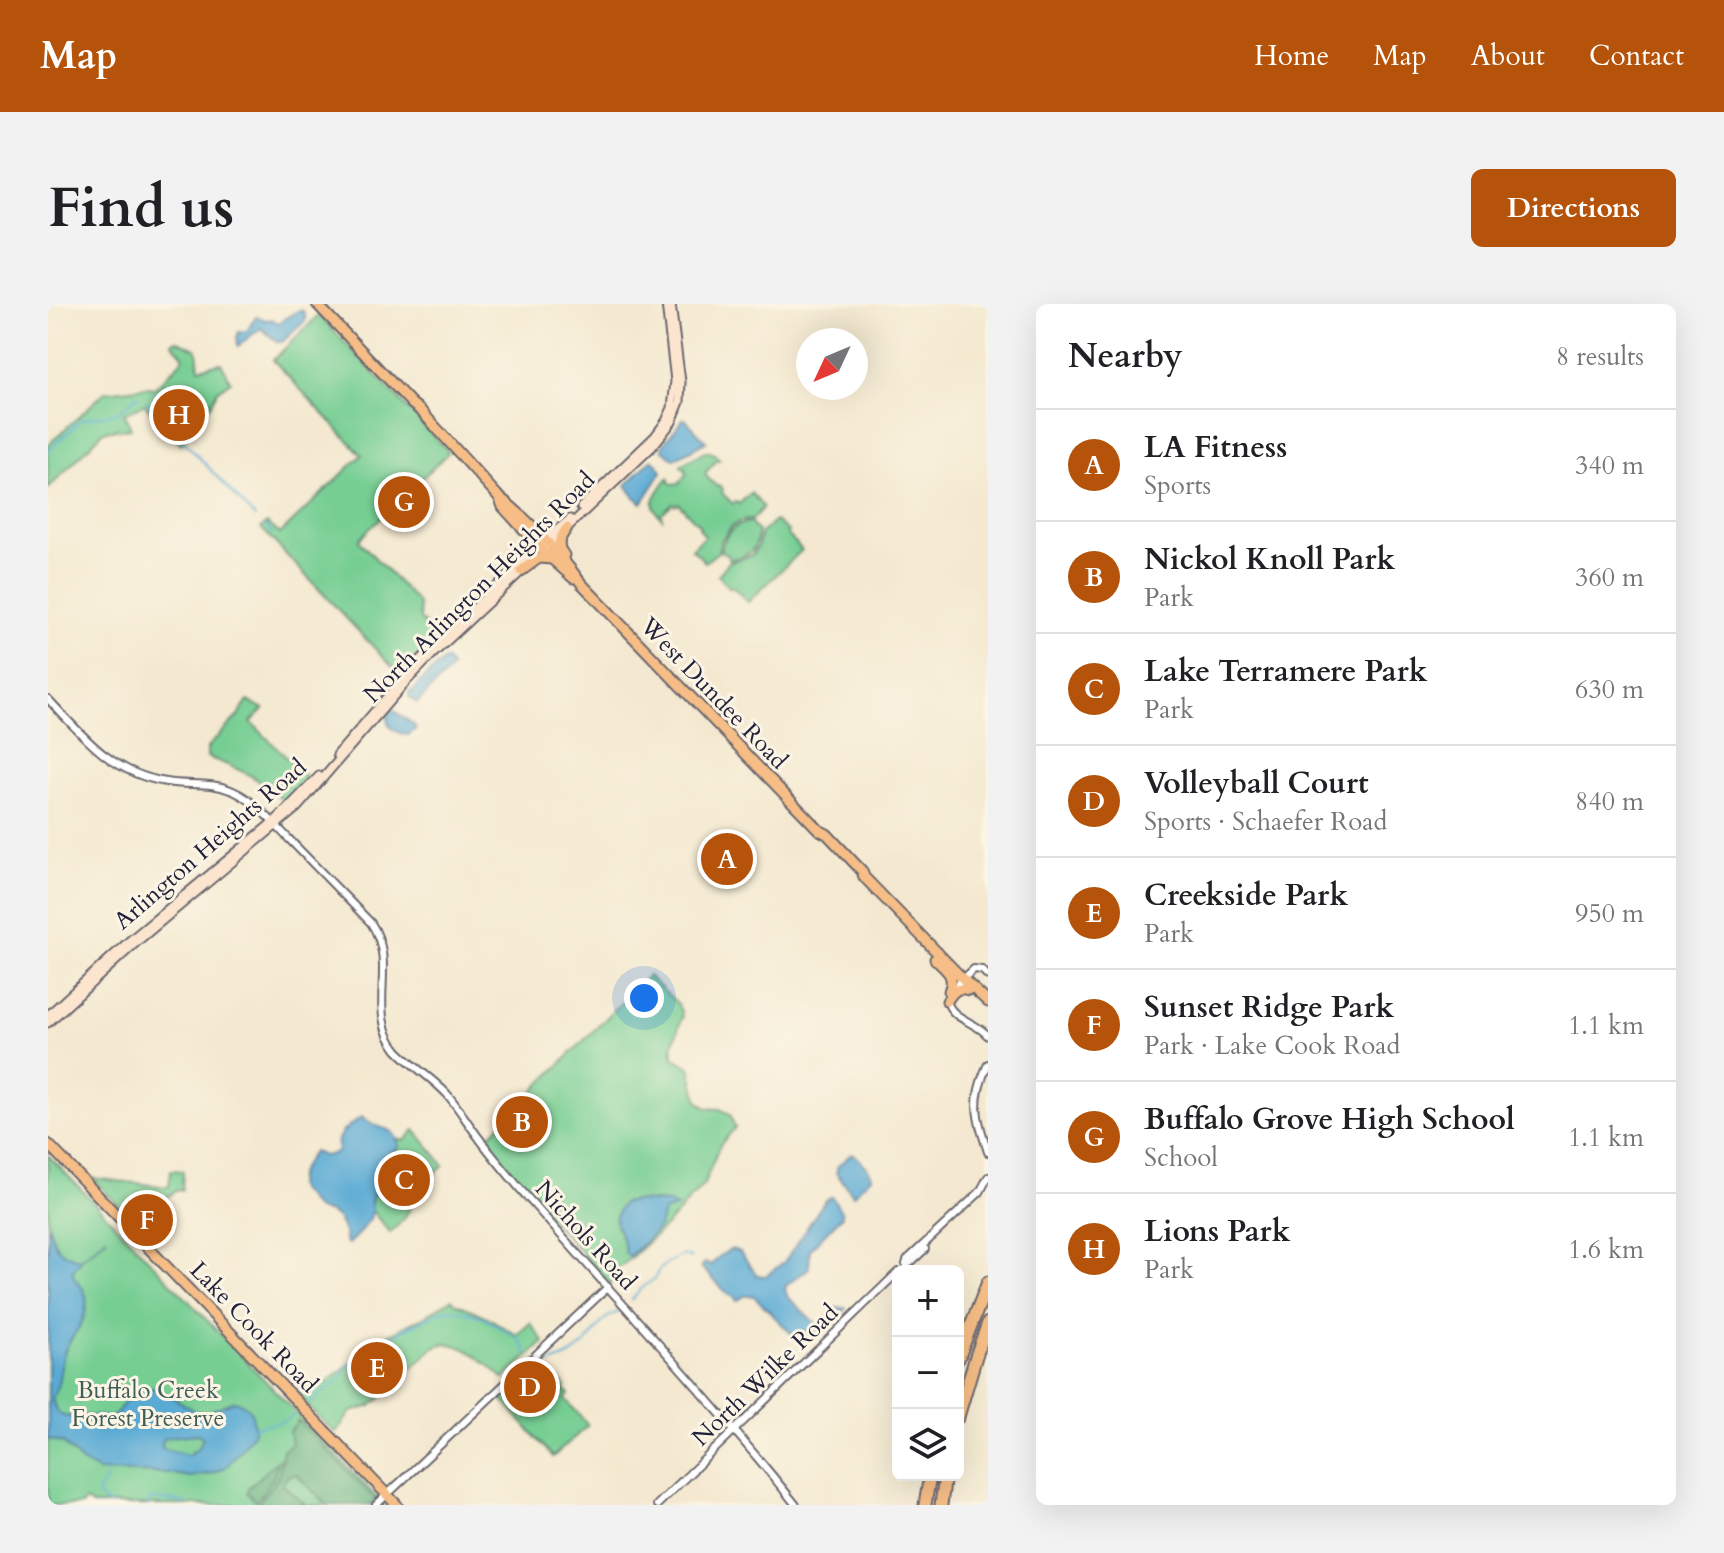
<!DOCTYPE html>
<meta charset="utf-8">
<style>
body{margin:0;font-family:Cardo,serif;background:#f2f2f2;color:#202124}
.controls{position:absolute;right:24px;bottom:24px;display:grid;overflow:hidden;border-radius:12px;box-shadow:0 8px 32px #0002}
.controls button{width:72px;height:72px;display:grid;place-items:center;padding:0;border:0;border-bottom:2px solid #e0e0e0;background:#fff;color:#202124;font:40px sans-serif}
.compass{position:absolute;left:748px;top:24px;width:72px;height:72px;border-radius:50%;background:#fff;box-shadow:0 8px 32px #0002;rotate:226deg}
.you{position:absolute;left:596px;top:694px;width:28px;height:28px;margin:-20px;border:6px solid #fff;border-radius:50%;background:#1a73e8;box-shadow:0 0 0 12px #1a73e833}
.badge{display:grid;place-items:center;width:52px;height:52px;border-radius:50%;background:#b45309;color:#fff;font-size:26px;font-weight:700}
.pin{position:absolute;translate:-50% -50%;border:4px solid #fff;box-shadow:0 2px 8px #0006}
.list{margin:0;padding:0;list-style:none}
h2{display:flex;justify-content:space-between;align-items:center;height:104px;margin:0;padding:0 32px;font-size:34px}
h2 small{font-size:26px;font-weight:400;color:#757577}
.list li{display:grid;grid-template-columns:52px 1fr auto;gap:24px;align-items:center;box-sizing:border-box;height:112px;padding:0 32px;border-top:2px solid #e0e0e0}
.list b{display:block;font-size:30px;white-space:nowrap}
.list p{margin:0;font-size:26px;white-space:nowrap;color:#757577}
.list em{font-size:26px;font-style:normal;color:#757577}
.icon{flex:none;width:44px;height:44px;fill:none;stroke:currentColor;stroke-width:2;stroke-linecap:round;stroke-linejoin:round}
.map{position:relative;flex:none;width:940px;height:1201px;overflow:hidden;border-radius:12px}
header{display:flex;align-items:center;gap:48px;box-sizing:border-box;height:112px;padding:0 40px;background:#b45309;color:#fff}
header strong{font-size:38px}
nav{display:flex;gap:44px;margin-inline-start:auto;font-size:28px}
.intro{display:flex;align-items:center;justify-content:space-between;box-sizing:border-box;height:192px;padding:0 48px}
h1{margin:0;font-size:56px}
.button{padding:20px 36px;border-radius:12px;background:#b45309;color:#fff;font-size:28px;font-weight:700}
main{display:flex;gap:48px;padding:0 48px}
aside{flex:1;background:#fff;border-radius:12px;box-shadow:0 8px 32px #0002}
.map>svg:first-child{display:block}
</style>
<header>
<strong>Map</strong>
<nav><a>Home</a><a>Map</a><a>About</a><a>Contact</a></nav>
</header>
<div class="intro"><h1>Find us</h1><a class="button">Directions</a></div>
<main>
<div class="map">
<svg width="940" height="1201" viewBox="0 0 940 1201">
<rect width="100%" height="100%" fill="#fcf5e5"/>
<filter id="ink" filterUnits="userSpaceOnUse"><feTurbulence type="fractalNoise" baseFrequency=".0125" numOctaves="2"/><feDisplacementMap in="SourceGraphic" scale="16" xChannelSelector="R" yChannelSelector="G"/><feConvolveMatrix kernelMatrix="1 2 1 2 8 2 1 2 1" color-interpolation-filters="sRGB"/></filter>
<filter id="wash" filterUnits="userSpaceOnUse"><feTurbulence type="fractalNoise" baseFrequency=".006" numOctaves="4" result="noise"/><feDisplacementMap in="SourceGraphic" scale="32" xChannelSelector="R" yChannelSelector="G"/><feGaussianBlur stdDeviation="1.8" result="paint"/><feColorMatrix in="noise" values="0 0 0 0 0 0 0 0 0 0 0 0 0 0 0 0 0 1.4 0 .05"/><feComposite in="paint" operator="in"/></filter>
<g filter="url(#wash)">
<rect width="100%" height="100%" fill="#f4e9d0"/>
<!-- green -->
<g fill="#76ce93" stroke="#4c7867" stroke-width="2">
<path d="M271,11L400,147L399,150L313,233L311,237L370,299L372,315L388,333L389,337L353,372L213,224L219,219L232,230L314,151L225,56Z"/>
<path d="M128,36L149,46L151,64L173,59L183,77L169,87L163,100L144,127L133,140L96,100L76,110L83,124L56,127L0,185V141L57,88L98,83L107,84L134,56L135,51L124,39Z"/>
<path d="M658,147L665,149L672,156H669L658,168V172L669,183L672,182L675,185L674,189L685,200L688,198L691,200L703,189L715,203L704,216L692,217L683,223L673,237L670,248L657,258L644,245L657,232L651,224L652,222L630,199L627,201L625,199L613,210L614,214C598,199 608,192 618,176L621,174V178L624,180L631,179L638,170L637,165L633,163L634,160Z"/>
<path d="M727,217L740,227L739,230L754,246L700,298L685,283L682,284L670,271L681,258L704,251L710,242L713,229Z"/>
<path d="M703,218L706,224L710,227C709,250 700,250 681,256L679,251L672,247C678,230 684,220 703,218Z"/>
<path d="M200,397L216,405L203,418L263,478L239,501C213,473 193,466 159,453V444L189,413Z"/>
<path d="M600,672L629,699L633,707L634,713L625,741V753L642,763L650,797L659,804L672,805L682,810L687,824L672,841L656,880L620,920L566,969L569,972L562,980L464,871L437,836Z"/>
<path d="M367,826L396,861L375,881L356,915L342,929L324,907L323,897L337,858L343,849L351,843L349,835L356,837Z"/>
<path d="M0,851L337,1201H44L38,1197L33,1201H0Z"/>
<path d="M123,866L135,867L134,886L128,887L119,893L107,939L44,874L121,883Z"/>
<path d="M404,995L408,999L439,1013L469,1031L482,1019L496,1038L456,1075C439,1059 409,1031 386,1043L332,1095L323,1102L303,1108L288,1129L259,1102L251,1088L281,1076L340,1031L377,1012Z"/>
<path d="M486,1062L503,1080L509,1075L513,1078L508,1085L514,1079L518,1083L512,1090L517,1086L521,1090L517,1095L540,1121L505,1153L453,1094Z"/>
</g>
<!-- forest -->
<g fill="#60b17d" stroke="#416a5c" stroke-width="2">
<path d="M250,1116L328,1196L322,1201H279L248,1170L240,1172L234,1180L258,1201L210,1200L230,1173L232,1166L235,1147L243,1140L241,1128Z"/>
<path d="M231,1155L226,1172L208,1198L199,1189L200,1184Z"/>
</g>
<!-- water -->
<g fill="#5aaad4" stroke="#3e6688" stroke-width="2" fill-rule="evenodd">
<path d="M252,6L256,8L258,16L234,38H229L213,24L190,42C190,35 187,33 192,27H199L208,12L218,16L224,15L230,19Z"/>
<path d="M635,115H637L658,137V138L626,155L615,146L614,142Z"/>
<path d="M604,155L613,165L614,168L594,199L585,191L578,181Z"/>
<path d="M396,356H398L404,364L369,399L361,393V388L367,386L371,379Z"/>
<path d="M342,406H345L366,421L368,425L360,431C346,428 334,422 342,406Z"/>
<path d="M313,813C317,815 321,819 326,821C340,826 348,825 351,843L343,849L337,858L323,897L324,907L322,915L311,929L300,940L297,938C297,927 292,914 282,909C278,907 272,908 269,906C261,900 259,891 250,886C245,871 258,860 265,848L276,852L288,849L290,846C286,829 301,823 313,813Z"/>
<path d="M803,850H806L819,863L824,872L805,891L788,869L790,862Z"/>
<path d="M782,893H784L794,909V912L762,945L761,964L739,981L737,984L739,992L767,1019H772L788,1004H798L797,1007L788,1010L757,1037L750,1036L706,992H696L689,997L685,991H681L653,963L657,959L663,961L673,951L684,945L692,948L709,971L718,972L737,957L776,898Z"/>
<path d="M587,897L621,899L629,903L615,908C613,913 613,917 611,922C609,927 587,947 581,952L577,949C577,927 557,922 575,899Z"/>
<path d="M0,919C4,933 6,945 20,951C25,953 28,956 33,954C42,950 51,939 59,933L44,947L32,955V958C18,971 27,973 35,985C38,990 39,998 38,1004C37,1019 24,1031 18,1044C11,1060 14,1078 4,1093C8,1121 26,1111 45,1112C52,1112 57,1114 65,1113L82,1092L96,1085L109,1084L149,1108H160L186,1097C203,1100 206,1112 206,1128L178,1163L164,1169L142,1173L120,1169L50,1167L34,1158L15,1139L0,1135ZM150,1130L155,1134C152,1143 148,1146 140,1151L117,1145L114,1143L115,1135C121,1132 142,1131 150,1130Z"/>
</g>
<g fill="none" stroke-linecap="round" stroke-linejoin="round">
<!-- stream -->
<g stroke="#5aaad4" stroke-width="2">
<path d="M106,89L108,90"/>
<path d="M98,97L207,213"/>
<path d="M0,147L34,115L69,109L89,92L91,94"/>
<path d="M218,222L224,229"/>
<path d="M583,996L593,985L606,975L611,966L619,959L636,951L643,954"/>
<path d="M910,1024L913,1025"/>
<path d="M937,1048L940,1052"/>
<path d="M489,1058L493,1061C511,1058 526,1052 539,1038C553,1022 550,1016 572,1007"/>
<path d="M260,1101L273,1089L290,1078L297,1065L304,1059L348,1030L391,1008L402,1005L414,1007L434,1013L471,1035L479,1049"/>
<path d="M206,1123L236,1117L246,1111"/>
<path d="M58,1168L57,1177L49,1189L52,1194L60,1201"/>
<path d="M100,1201L102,1195L136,1198V1201"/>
</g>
</g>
</g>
<g filter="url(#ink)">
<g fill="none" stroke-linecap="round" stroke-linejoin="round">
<!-- tertiary casing -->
<g stroke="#6c686f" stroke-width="10">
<g id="tertiary">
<path d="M0,395C36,433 63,469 118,478C141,482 163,477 185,487C208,497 224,518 241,535C268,563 296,591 323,619C351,661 317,707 349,746C364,762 384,774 399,790C411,804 420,820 431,834C444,852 459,869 473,886C565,991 661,1092 748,1201"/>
<path d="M903,686L926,665L934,666L940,672"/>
<path d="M899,696C903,716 928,717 940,732"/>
<path d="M940,760C923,797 928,811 940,848"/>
<path d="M858,960L862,959L877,945"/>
<path d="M859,960V956L932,888L940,873"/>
<path d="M328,1201L560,983"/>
<path d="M609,1201L850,968"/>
</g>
</g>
<!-- secondary casing -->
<g stroke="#6c686f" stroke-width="11">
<g id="secondary">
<path d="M533,203L607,132L618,117L624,104L627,77L618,0"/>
<path d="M499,243L604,143L624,118L632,98L633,78L623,0"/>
<path d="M289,451L361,367L496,237L522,215"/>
<path d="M0,711L81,637L230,514L271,472"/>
<path d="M0,719L91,636L250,503L358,378L384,351L475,266"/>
</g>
</g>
<!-- primary casing -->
<g stroke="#6c686f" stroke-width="13">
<g id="primary">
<path d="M269,0L364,100L373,107L450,192C477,212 513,251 533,279L771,526L779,530L814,567L816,573L914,674L940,698"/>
<path d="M452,195L455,203L495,247L525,274"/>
<path d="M516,251C507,241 512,234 519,224"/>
<path d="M473,267L491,254L504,255"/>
<path d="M887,655C898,666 908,671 901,687"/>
<path d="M899,697C905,688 909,682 920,686"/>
<path d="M0,840L349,1201"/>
</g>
</g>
<!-- motorway casing -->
<g stroke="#6c686f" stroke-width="15">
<g id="motorway">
<path d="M910,1055L940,978"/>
<path d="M910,1113L928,1052L940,1019"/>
<path d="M877,1201L882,1171"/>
<path d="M893,1201L897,1171"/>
</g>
</g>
<!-- tertiary -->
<use href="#tertiary" stroke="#fff" stroke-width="6"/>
<!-- secondary -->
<use href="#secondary" stroke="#fbe5cf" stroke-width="7"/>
<!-- primary -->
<use href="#primary" stroke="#f6be86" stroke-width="9"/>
<!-- motorway -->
<use href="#motorway" stroke="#f6be86" stroke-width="11"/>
</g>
</g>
<g text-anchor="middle" stroke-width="6" stroke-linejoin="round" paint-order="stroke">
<!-- street labels -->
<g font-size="24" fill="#22223b" stroke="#fcf5e5">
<text transform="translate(431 283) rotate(-45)" y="8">North Arlington Heights Road</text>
<text transform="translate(666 389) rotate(46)" y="8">West Dundee Road</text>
<text transform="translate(162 540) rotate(-41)" y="8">Arlington Heights Road</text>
<text transform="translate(538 931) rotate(48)" y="8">Nichols Road</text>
<text transform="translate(206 1023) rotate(46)" y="8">Lake Cook Road</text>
<text transform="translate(717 1071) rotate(-44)" y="8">North Wilke Road</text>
</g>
<!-- park labels -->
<g font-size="24" fill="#3f5e5a" stroke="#fcf5e5">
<text x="100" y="1094">Buffalo Creek<tspan x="100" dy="28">Forest Preserve</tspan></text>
</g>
</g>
</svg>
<div class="controls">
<button>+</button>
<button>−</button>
<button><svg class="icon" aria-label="layers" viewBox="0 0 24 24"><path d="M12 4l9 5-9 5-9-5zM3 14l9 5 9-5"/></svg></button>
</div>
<svg class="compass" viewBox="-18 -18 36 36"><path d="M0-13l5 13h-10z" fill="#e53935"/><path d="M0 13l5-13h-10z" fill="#757577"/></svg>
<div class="you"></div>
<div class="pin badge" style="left:679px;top:555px">A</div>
<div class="pin badge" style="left:474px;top:818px">B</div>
<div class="pin badge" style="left:356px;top:876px">C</div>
<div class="pin badge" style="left:482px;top:1083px">D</div>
<div class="pin badge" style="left:329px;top:1064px">E</div>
<div class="pin badge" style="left:99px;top:916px">F</div>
<div class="pin badge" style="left:356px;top:198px">G</div>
<div class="pin badge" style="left:131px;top:111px">H</div>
</div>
<aside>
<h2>Nearby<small>8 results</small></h2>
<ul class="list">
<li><span class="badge">A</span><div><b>LA Fitness</b><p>Sports</p></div><em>340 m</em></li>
<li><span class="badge">B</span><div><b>Nickol Knoll Park</b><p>Park</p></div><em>360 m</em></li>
<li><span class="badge">C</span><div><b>Lake Terramere Park</b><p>Park</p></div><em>630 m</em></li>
<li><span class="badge">D</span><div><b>Volleyball Court</b><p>Sports · Schaefer Road</p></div><em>840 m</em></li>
<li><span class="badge">E</span><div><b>Creekside Park</b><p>Park</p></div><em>950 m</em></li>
<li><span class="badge">F</span><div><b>Sunset Ridge Park</b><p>Park · Lake Cook Road</p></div><em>1.1 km</em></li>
<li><span class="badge">G</span><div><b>Buffalo Grove High School</b><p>School</p></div><em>1.1 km</em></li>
<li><span class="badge">H</span><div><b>Lions Park</b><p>Park</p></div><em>1.6 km</em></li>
</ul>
</aside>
</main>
